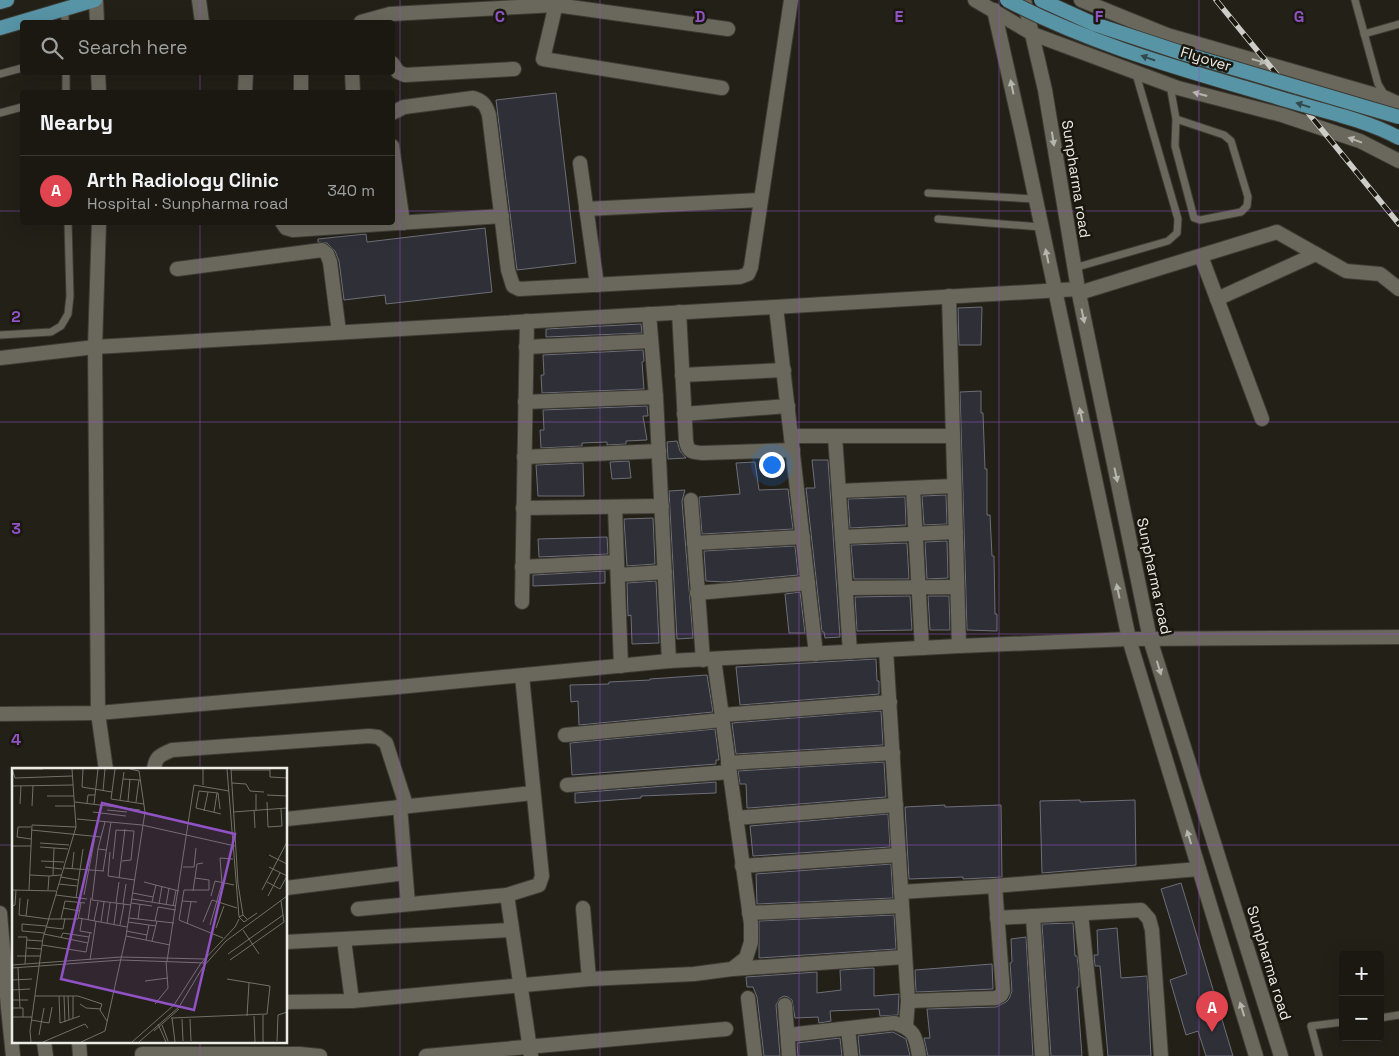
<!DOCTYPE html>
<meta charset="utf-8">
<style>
body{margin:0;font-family:"Space Grotesk",sans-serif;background:#23211a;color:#f1f3f6}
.controls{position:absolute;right:15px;bottom:15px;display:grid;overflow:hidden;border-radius:5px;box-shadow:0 5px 20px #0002}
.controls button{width:45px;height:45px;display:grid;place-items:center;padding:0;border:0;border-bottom:1px solid #383731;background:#1a1811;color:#f1f3f6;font:25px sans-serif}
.you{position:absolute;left:771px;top:464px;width:18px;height:18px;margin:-12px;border:4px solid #fff;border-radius:50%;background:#1a73e8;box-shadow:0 0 0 8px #1a73e833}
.badge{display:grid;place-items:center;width:32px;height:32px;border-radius:50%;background:#f29aaf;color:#fff;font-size:16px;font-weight:700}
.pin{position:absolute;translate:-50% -41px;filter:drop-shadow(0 1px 2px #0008)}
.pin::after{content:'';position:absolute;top:26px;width:18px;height:15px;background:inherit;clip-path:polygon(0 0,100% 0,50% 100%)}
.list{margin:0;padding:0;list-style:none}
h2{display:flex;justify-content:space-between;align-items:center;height:65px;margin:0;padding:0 20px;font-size:21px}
h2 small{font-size:16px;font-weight:400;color:#9fa09f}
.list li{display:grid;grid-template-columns:32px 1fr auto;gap:15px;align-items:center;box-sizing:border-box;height:70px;padding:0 20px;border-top:1px solid #383731}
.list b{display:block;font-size:19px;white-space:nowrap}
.list p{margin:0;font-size:16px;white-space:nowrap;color:#9fa09f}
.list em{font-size:16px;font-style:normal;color:#9fa09f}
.icon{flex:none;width:28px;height:28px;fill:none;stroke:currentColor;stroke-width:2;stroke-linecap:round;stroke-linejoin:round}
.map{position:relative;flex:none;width:1399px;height:1056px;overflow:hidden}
.search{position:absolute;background:#1a1811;box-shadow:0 5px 20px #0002;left:20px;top:20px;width:375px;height:55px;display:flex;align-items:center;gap:12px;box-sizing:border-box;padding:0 18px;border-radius:5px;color:#9fa09f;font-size:19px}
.panel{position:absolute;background:#1a1811;box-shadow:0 5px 20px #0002;left:20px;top:90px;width:375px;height:135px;border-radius:5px}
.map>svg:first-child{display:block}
</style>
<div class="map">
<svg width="1399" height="1056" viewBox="0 0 1399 1056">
<rect width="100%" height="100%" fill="#222017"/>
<!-- building -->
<g fill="#2f2f38" stroke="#6e6e79">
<path d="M556,93L576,263L517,270L496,100Z"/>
<path d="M485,228L492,292L386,304L385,295L344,300L339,261L335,251L327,243L318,242V239L366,234L367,242Z"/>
<path d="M982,307L981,345H959L958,308Z"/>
<path d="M641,324L642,333L546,337V329Z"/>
<path d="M643,350L644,361L642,362L644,389L542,393L541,375H544L543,355Z"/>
<path d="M981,391V413H983L985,469H987V515H990L992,556H994L995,614H997V631L967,630L960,392Z"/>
<path d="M647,406L648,416H643L647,440L626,441V444L607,445V442L582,443V446L541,448L540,430H544L543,410Z"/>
<path d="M677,441L680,451L686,458L668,459L667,442Z"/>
<path d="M812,460H828L840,637L825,638L824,632H822L806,488H815Z"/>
<path d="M629,461L631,478L612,479L610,462Z"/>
<path d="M755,462L759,490L788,489L793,529L702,534L699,497L740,494L736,463Z"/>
<path d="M583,463L584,496H538L536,465Z"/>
<path d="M685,490L682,501L693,638L677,639L669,491Z"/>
<path d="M946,495L947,524L924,525L922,496Z"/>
<path d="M905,497L906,525L850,528L848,499Z"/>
<path d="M653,518L655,564L627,566L624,519Z"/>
<path d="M607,537L608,554L539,557L538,539Z"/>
<path d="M947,541L948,578L927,579L925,542Z"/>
<path d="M907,543L909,579H854L851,545Z"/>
<path d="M795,546L798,575L724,582L706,581L704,551Z"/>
<path d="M605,571V583L533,586V575Z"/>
<path d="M656,581L659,643L632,644L631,615L628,616L627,583Z"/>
<path d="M800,592L805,633H789L785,594Z"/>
<path d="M910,596L912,630L857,631L855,597Z"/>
<path d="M928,596H949L950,630H930Z"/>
<path d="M876,659L877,681H879V694L740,705L736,667Z"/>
<path d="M707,675L713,712L579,725L578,701L571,702L570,685L609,684V682L650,680V679Z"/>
<path d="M881,711L883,745L736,754L732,723Z"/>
<path d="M715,729L719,760H716V764L572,775L570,743Z"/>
<path d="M884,762L886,797L749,808H747L746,784H740L738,771Z"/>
<path d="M716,782V793L641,796V798L575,803V793Z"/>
<path d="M1080,800V802L1135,800L1136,865L1042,873L1040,801Z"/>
<path d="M945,805V807L1001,805L1002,877L963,879V877L909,879L905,807Z"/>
<path d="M888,814L890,847L753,856L750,826Z"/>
<path d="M891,864L893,898L757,904L756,874Z"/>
<path d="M1181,883L1233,1056H1206L1198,1031L1186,1035L1170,980L1187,974L1161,889Z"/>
<path d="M894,915L896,949L759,958V921Z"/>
<path d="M1073,923L1075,956H1077L1079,974V987H1077L1082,1056H1051L1042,924Z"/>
<path d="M1117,928L1121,978L1147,976L1151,1056H1108L1100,966H1095L1094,955H1098L1097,930Z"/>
<path d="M1026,937L1033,1056H928L924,1038H930L927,1009L996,1007L1006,1002L1009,999L1012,991L1010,963L1012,962L1011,939Z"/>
<path d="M992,964L993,989L916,992L915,970Z"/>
<path d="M874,968V996L899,994L898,1015L880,1016L879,1009L830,1011L831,1021L819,1023L818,1017L795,1018L792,1000L788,997L784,996L780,998L776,1005L780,1056H764L757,997L753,987H747L746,977L817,972V993L841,990L840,970Z"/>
<path d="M893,1032L906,1039L910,1056H860L858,1036Z"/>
<path d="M840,1038L842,1056H798L797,1043Z"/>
</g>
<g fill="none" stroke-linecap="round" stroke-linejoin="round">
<!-- service casing -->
<g stroke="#3d3b34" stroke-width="9">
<g id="service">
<path d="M1355,0L1378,84L1386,97"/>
<path d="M65,8V22"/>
<path d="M1364,34L1399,24"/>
<path d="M66,72V92"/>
<path d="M0,74L22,68"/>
<path d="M1170,85L1176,119L1175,146L1194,218L1200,220L1241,212L1247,206L1248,197L1231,141L1224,135L1176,119"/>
<path d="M0,113L22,107"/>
<path d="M928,193L1035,199"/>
<path d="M938,219L1041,227"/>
<path d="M1074,268L1168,241L1177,233L1178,219L1136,74"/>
<path d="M0,335L51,332L61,326L68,314L70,296L68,222"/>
<path d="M1380,1018L1399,1015"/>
<path d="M1319,1056L1311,1026L1343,1022"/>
</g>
</g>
<!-- minor casing -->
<g stroke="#3d3b34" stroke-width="16">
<g id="minor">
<path d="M96,0L97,22"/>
<path d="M199,0L202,22"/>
<path d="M557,0L543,59L722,88"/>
<path d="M361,22L390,14L556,5L728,29"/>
<path d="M392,63L398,72L405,75L514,69"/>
<path d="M98,72L99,92"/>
<path d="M301,72V92"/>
<path d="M352,72L353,92"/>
<path d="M245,92L246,72"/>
<path d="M392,113L404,107L473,98C483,101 486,105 489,115L508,270L513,286L519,289L740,277L748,274L751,267L791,0"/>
<path d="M392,146L403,223"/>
<path d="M580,163L597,285"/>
<path d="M586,209L760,200"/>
<path d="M99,222L95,347L98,713L106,770"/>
<path d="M282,222L286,228L293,230L502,216"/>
<path d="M1201,256L1262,419"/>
<path d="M177,269L322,250L327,254L330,262L339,332"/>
<path d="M1079,293L1277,232L1346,271L1380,274L1399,289"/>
<path d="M949,296L959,646"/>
<path d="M1217,299L1316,254"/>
<path d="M776,307L816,654"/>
<path d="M679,312L686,441C688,452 692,452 702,453L793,450"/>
<path d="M649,314L656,397L669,661"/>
<path d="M526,347L651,341"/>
<path d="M0,358L95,347L1078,289"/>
<path d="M682,375L784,370"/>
<path d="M525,402L656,397"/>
<path d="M684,414L788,406"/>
<path d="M791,436H953"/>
<path d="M835,436L850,652"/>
<path d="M524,457L659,451"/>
<path d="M913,488L922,648"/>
<path d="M839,491L954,486"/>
<path d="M691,500L703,660"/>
<path d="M615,507L621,666"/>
<path d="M523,508L662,506"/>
<path d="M842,537L956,532"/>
<path d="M694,543L803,537"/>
<path d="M522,567L617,562"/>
<path d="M618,575L665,572"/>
<path d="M846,588L957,587"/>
<path d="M697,593L808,583"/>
<path d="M522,602L527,321"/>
<path d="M886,650L908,1001L906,1026"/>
<path d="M0,714L98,713L398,687L669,661L959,646L1129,639L1399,637"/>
<path d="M722,715L890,702"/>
<path d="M565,735L722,720"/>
<path d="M728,763L893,753"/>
<path d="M154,770C155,757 160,755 172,750L369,736L378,737L386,743L406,805"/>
<path d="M567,785L729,772"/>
<path d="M400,806L408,904"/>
<path d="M736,818L896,805"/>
<path d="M286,819L533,793"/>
<path d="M742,866L899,855"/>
<path d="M286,888L405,873"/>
<path d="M901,892L995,886L1199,869"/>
<path d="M507,895L531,1056"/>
<path d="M583,908L589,979"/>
<path d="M358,909L507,895L539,885L542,876L522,676"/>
<path d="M0,913L8,1008L13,1056"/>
<path d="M749,913L902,906"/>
<path d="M1081,914L1096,1056"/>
<path d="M1033,916L1042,1056"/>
<path d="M997,918L1141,910L1149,919L1152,930L1161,1056"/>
<path d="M286,942L512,930"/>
<path d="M733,969L904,957"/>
<path d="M748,998L755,1056"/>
<path d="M352,1001L589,979L694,974L732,969L746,958L751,942V924L714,659"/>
<path d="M908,1001L996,998L1001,995L1003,991L995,886"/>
<path d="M286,1002L352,1001L344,940"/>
<path d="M785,1005L789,1056"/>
<path d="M848,1029L851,1056"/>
<path d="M788,1035L894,1023C914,1029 916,1036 919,1056"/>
<path d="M44,1042L46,1056"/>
<path d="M79,1042L80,1056"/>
<path d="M142,1054H300L320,1056"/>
<path d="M426,1056L726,1029"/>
</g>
</g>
<!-- tertiary casing -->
<g stroke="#3d3b34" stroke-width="16">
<g id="tertiary">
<path d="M975,0L1033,34L1178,88L1282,115L1360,141L1399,161"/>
<path d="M1024,0L1045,90L1078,289L1150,639L1281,1056"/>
<path d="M1081,0L1167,35L1386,98L1399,104"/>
<path d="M994,10L1022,134L1129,639L1256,1056"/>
</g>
</g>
<!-- primary casing -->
<g stroke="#3d3b34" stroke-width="16">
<g id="primary">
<path d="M0,2L7,0"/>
<path d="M0,28L95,0"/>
</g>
</g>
<!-- service -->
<use href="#service" stroke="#6a685d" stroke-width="7"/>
<!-- minor -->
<use href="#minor" stroke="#6a685d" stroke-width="14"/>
<!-- tertiary -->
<use href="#tertiary" stroke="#6a685d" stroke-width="14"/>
<!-- primary -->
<use href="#primary" stroke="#5794a6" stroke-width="14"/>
<!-- rail casing -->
<g stroke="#cdccc6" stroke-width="5.5">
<path id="rail" d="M1216,0L1399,224"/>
</g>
<!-- rail -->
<use href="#rail" stroke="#19170e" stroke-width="4" stroke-dasharray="11" stroke-linecap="butt"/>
<!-- primary-bridge casing -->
<g stroke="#3d3b34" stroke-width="16" stroke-linecap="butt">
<g id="primary-bridge">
<path d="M1007,0C1091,45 1185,70 1276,97C1314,109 1365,119 1399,138"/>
<path d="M1041,0L1094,24L1182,53L1399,117"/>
</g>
</g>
<!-- primary-bridge -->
<use href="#primary-bridge" stroke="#5794a6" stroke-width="14"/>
</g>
<!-- one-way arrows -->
<defs><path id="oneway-solid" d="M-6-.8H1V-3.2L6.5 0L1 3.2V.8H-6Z" transform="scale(1.25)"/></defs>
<g fill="#32494b">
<use href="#oneway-solid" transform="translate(1148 58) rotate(-161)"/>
<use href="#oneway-solid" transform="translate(1303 105) rotate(-163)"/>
</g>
<g fill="#b7b6ae">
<use href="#oneway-solid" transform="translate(1259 61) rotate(16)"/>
<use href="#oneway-solid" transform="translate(1012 87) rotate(-102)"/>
<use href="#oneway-solid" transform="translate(1200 94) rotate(-165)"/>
<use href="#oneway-solid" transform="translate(1053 139) rotate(81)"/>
<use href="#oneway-solid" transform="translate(1355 140) rotate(-160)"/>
<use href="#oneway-solid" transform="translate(1047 256) rotate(-102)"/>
<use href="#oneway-solid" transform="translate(1083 316) rotate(78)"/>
<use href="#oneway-solid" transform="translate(1081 415) rotate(-102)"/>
<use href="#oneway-solid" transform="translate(1116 475) rotate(78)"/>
<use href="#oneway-solid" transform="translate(1118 591) rotate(-102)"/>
<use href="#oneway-solid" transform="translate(1159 668) rotate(73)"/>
<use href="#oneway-solid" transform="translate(1189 837) rotate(-107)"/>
<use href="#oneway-solid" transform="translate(1242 1009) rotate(-107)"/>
</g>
<!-- grid -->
<path fill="none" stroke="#9152c6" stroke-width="1" stroke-opacity="0.55" d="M200,0V22M400,0V1056M600,0V1056M799,0V1056M999,0V1056M1199,0V1056M200,72V92M0,211H22M392,211H1399M200,222V770M0,422H1399M0,634H1399M0,845H14M286,845H1399M200,1042V1056"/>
<g text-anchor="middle" stroke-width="5" stroke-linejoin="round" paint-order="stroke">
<!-- street labels -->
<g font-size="15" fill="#ebeae4" stroke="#19170e">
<text transform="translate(1206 59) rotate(17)" y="5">Flyover</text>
<text transform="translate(1076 179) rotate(81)" y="5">Sunpharma road</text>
<text transform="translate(1154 576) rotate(78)" y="5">Sunpharma road</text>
<text transform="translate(1269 963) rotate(73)" y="5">Sunpharma road</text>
</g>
</g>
<!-- overview -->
<g transform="translate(12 768)">
<rect width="275" height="275" fill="#222017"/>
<path fill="none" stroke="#727169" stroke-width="1" d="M0,1L3,10L60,8M0,1H31M71,1L70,19L100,24M103,1L99,31L132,36M191,1V17M215,1L227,149M219,1L226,116L231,147M258,1V9L275,10M219,2H258M111,11L128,12M220,15L234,16L238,23L252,24M0,18L61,17M91,23L93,1M244,26V42M255,27L275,28M35,28H62M108,32L112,4M116,33L118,11M63,34L128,42M124,34L127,12M255,34L256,59L270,58L269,41M75,35L76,27H83M8,36L9,18M82,36L86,1M20,38L21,18M43,38H63M208,41L206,25L187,23L184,40L209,46M95,42L115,44M242,42L243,60M192,43L196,24M81,44L114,48M202,44L205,25M221,44L275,40M65,51L130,57L223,78M19,62L89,69L86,81L94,82M89,69L93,54M19,71L5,69L6,59H19M28,75L57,77M0,78H19M28,79L56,81M86,81L80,132L119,137M98,84L96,108L123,112M257,87L275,96M101,91L104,62L122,63L119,92L110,93M29,93L52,94M33,99L50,101M171,99H182L184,80M257,99L275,108M51,100L92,103M60,101L62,84M91,103L99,54M18,107L37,108M41,107L42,80M49,109L66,112M107,110L113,61M183,110L197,112V122H172L167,152L211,170M132,114L167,123M255,114L268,121L275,108M47,116L65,118M0,122L45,123L31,170L18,263L19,274M17,122L20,57L64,59M36,122L37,108L49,107M45,122L64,59L60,1M250,122L275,74M181,123L185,96L191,95M121,125L141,129M44,127L75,131M72,127L86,53M199,128L203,113L222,117M256,128L268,105M8,130L7,147L36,151M64,130L71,81M120,131L164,138M170,133L185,134M140,134L144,117M104,135L107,114M119,135L140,138M111,136L114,116M147,136L150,118M154,137L157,120M0,138L3,137L4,122M161,138L164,122M51,140L68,143M14,148L16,131M67,150L115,159M117,150L162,155M36,151H66L69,135M49,151L53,133L73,135M70,151L68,163L80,165M126,151L128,136M235,151L231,147L227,149L232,154L245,145M76,152L79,130M82,153L86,134M143,153L146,139L164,142M89,154L92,134M116,154L144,158M191,154L200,132L225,140M95,155L98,135M102,156L105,135M175,156L179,134M108,157L112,136M198,157L210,115L208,90L221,91M34,159L51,161L53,150M204,160L212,138M231,162L247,186M114,163L135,167M32,165L10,163V156L34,158M32,166L76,175M114,168L158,177M6,169H15L13,196M49,169L51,165L77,169M15,172L30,173M134,172L137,157M140,173L145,153M30,177L74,184L78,165M15,180L30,181M216,186L271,147M5,188H29M78,192L84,153M218,192L272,154L269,133M155,193L182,17L217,23M0,197L109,189L193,191M0,200L109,192L194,195M6,200L8,240M0,212L20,211M133,213L156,210M0,222L18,221M23,228H66L90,236L88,242L95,253M47,228L48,255L68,248M52,228L53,254M56,228L57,252M61,228V250M0,232H16M68,236L74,240L89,241M143,236L156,220L154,193M0,240H11V249M235,248L237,215M242,248L243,274M0,249H20M159,250L255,246L258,218L215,211M160,250L163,274M170,251L171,273M178,251L179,273M19,252L37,255L40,239M146,256L154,274M150,257L156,273M93,263L114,168L133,44L127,3L118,1M142,263L167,241M27,267L32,240M265,273L266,247L275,244M31,274L73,256L76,260M69,274L93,263M120,274L162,237L189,195L223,159L227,151M127,274L167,239L191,199L214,173L275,128M251,274V247"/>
<path fill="#9152c6" fill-opacity="0.15" stroke="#9152c6" stroke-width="2.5" d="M90,35L223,66L182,242L49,211Z"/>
<rect width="275" height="275" fill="none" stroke="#ebeae4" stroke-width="2.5"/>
</g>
<g font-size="16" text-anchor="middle" font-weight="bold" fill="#9152c6" stroke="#19170e" stroke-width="5" stroke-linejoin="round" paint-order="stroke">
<text x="500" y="22">C</text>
<text x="700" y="22">D</text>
<text x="899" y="22">E</text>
<text x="1099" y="22">F</text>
<text x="1299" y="22">G</text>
<text x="16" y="322">2</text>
<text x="16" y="534">3</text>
<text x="16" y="745">4</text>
</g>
</svg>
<div class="controls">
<button>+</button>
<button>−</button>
</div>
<div class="you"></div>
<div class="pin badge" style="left:1212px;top:1032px;background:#e0444e">A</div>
<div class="search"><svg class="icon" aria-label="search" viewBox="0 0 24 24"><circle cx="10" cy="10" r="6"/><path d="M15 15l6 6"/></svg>Search here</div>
<section class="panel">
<h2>Nearby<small></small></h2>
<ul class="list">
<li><span class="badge" style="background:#e0444e">A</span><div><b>Arth Radiology Clinic</b><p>Hospital · Sunpharma road</p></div><em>340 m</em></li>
</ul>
</section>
</div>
